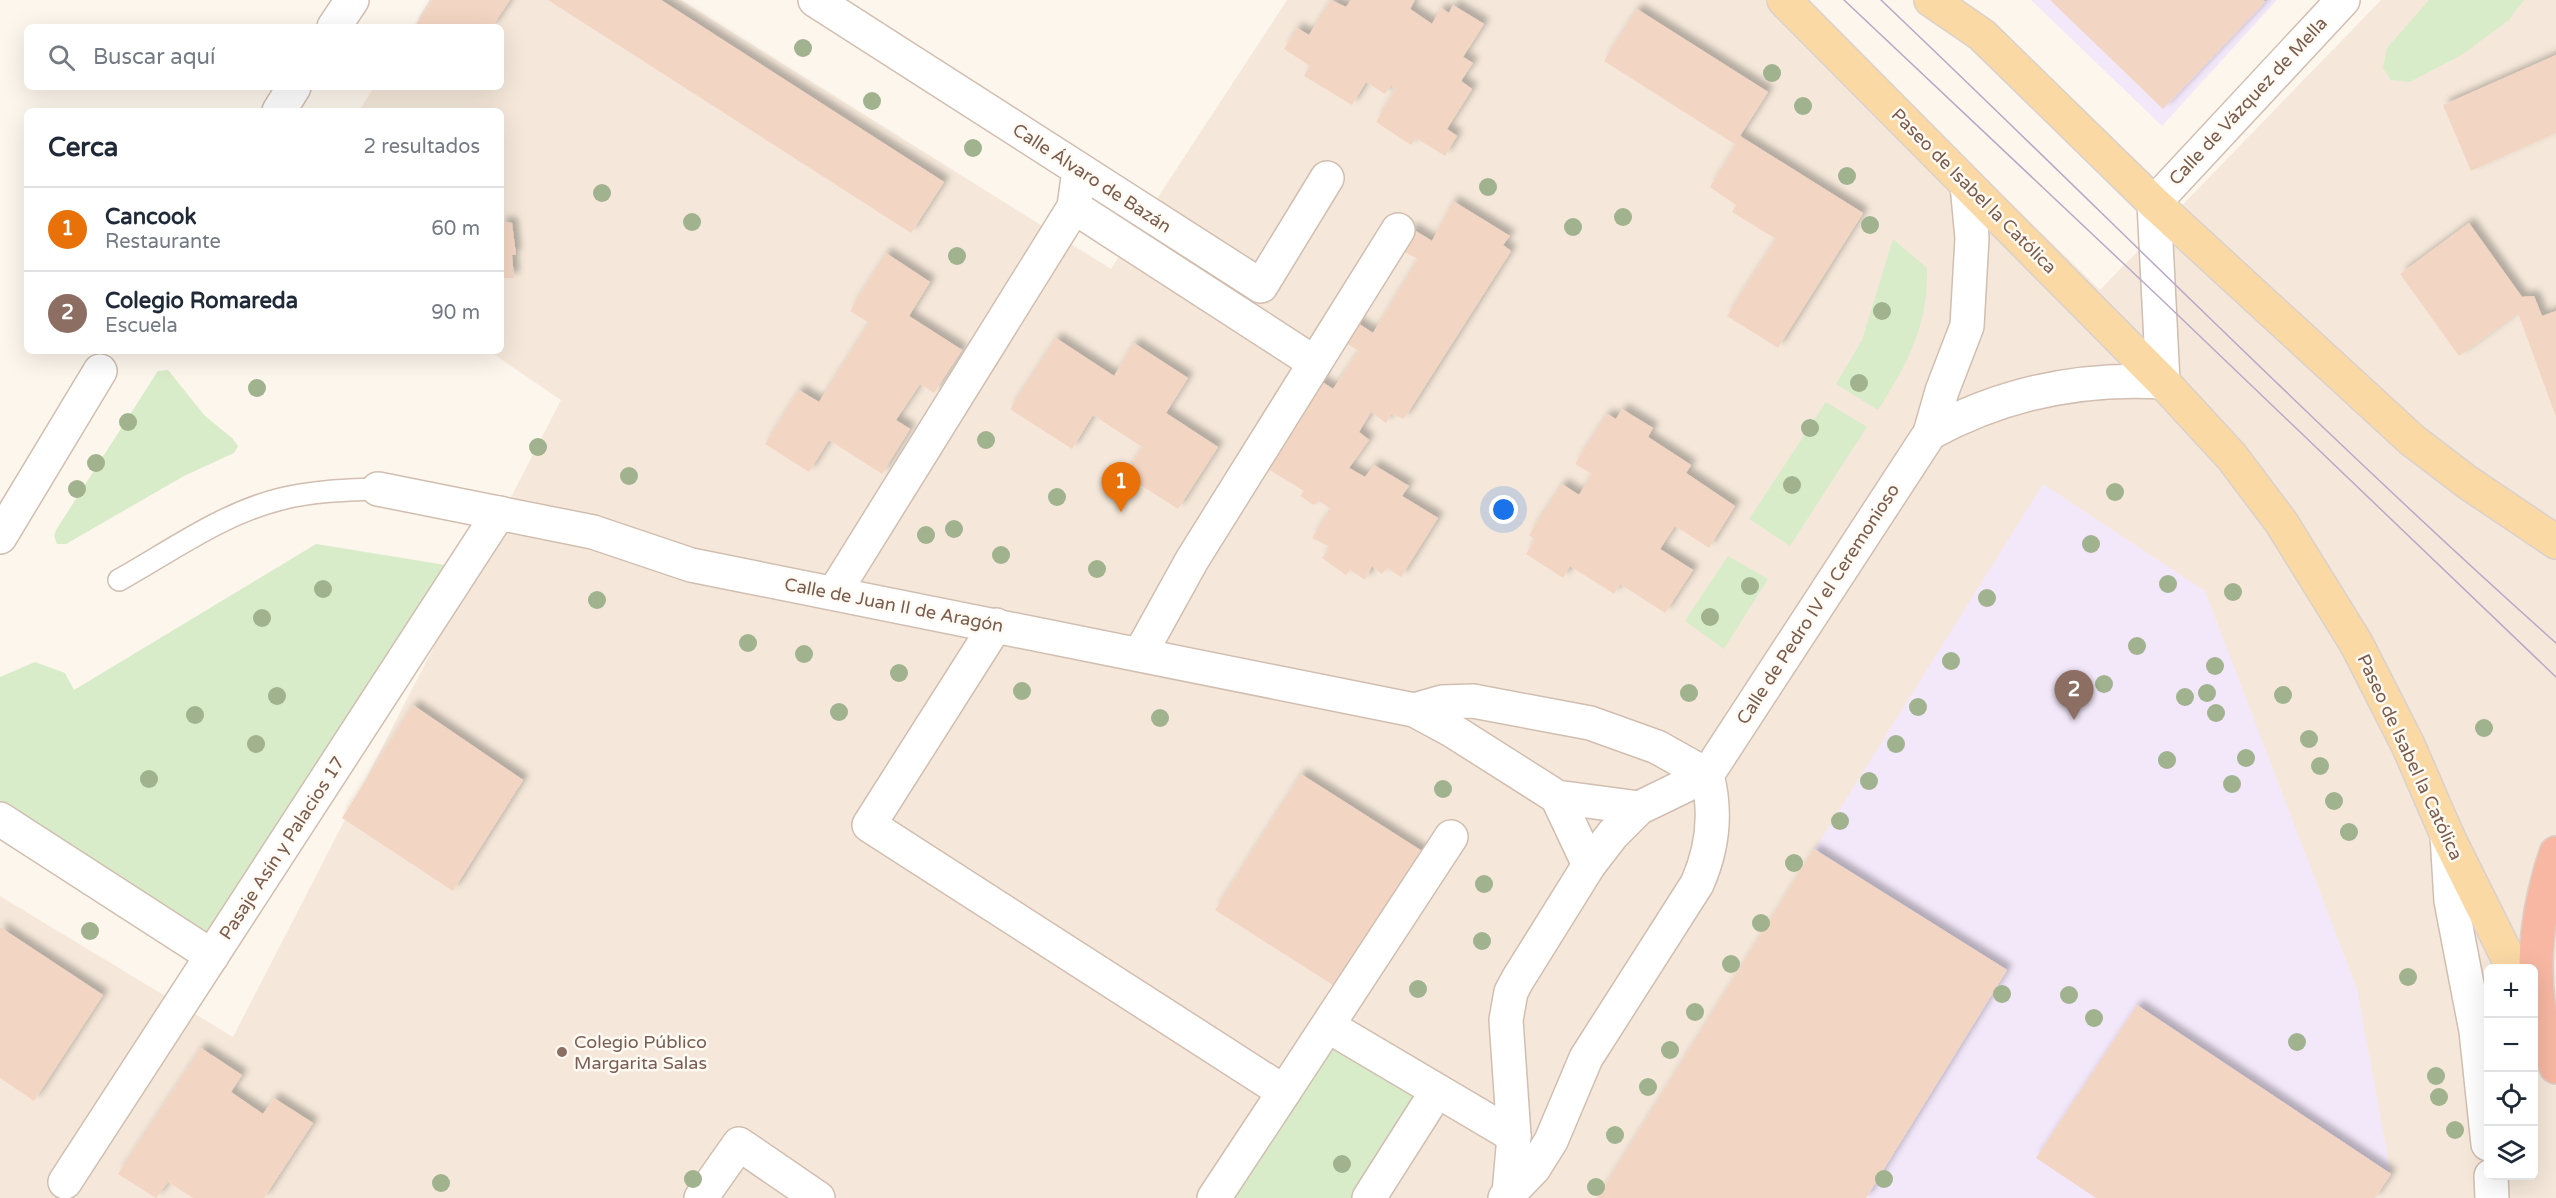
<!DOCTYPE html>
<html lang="es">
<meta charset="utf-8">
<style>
body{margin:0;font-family:"Varela Round",sans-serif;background:#f2f2f3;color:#1f2937}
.controls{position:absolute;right:18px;bottom:18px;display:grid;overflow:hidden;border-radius:9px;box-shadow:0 6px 24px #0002}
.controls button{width:54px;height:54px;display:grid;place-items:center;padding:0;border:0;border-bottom:2px solid #e0e1e3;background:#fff;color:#1f2937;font:30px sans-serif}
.you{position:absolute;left:1504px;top:510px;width:21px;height:21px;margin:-15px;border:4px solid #fff;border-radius:50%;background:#1a73e8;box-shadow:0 0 0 9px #1a73e833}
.badge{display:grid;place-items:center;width:39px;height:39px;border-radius:50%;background:#e76f51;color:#fff;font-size:20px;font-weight:700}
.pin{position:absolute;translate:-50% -50px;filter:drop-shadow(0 2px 3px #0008)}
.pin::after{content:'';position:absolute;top:32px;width:21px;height:18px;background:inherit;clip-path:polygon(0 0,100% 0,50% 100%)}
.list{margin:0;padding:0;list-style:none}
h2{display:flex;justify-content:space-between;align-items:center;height:78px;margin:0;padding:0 24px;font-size:26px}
h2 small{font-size:20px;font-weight:400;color:#747a83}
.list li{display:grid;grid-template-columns:39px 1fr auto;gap:18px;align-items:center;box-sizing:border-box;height:84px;padding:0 24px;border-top:2px solid #e0e1e3}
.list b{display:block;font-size:22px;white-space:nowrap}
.list p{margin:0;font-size:20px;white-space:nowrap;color:#747a83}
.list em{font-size:20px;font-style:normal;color:#747a83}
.icon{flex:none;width:33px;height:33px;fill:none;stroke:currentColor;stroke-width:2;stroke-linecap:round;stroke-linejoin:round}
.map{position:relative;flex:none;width:2556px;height:1198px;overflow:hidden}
.search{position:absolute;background:#fff;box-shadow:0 6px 24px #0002;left:24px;top:24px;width:480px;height:66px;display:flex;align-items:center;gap:15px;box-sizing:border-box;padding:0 21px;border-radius:9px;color:#747a83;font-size:22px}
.panel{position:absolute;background:#fff;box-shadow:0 6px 24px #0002;left:24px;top:108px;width:480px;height:246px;border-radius:9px}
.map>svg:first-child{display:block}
</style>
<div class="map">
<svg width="2556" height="1198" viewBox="0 0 2556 1198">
<defs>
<filter id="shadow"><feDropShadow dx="5.5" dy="-5.5" stdDeviation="3" flood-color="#0004"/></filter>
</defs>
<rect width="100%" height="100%" fill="#fdf6ec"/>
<!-- residential -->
<path fill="#f5e8da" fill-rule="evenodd" d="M430,0H681L1111,269L1287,0H1802L2100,290L2381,0H2556V1198H0V896L233,1037L561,400L489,351H501V111H359L374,87H501V27H413ZM2488,968H2534V1176H2488Z"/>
<!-- education -->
<g fill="#f3e8fa">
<path d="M2031,0H2277L2162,126Z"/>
<path d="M2043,484L2205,591L2357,989L2391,1174L2375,1198H1597Z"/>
</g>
<!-- green -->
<g fill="#d8ecc9">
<path d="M2429,0H2524L2509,20L2463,54L2410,82L2391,80L2383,68L2387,48Z"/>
<path d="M1893,239L1927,268C1929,324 1907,365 1878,410L1836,384L1862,340Z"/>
<path d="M168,370L205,416L232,438L238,446L234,453L184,476L66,544H57L54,536L56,530L154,377L158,371Z"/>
<path d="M1826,402L1867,427L1790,546L1749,519Z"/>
<path d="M316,544L452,566L208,941L0,816V677L35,662L65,673L74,690Z"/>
<path d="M1728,556L1768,579L1724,649L1685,621Z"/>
<path d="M1333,1028L1428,1093L1358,1198H1222Z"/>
</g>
<!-- building -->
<g fill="#f3d5c3" filter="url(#shadow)">
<path d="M432,0H510L492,27H415Z"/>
<path d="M548,0H661L944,182L911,233Z"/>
<path d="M1331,0L1346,7L1351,0H1415L1410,9L1432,24L1441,8L1449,13L1453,5L1484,24L1463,57L1473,63L1461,81L1472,89L1447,129L1457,136L1445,156L1416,138L1411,145L1376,122L1396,89L1391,85L1385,94L1366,82L1352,105L1304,76L1310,66L1284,49L1297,28L1309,35Z"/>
<path d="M2050,0H2263L2265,2L2163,109Z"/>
<path d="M1637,9L1768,92L1740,136L1863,213L1778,348L1727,316L1776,239L1732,212L1736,205L1710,187L1736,145L1604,61Z"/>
<path d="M2556,55V133L2471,171L2443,105Z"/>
<path d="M1453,201L1510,236L1503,245L1511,251L1404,419L1391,414L1386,423L1371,412L1359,432L1369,440L1349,468L1365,477L1374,465L1409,486L1402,496L1438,518L1401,577L1387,568L1382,574L1372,566L1365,580L1350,570L1346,575L1322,558L1330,547L1312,538L1331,509L1319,501L1314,505L1300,496L1304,491L1260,464L1315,377L1333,389L1359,351L1340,339L1353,320L1373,333L1418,259L1399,249L1411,228L1432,241Z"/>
<path d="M501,222L512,223L516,255H512L514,278H501Z"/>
<path d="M2469,223L2522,297L2534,296L2542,316L2556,311V417L2518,313L2459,356L2400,274Z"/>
<path d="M886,253L930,282L909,316L962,350L934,393L920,384L896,420L910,429L882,474L829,440L809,472L765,444L799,390L819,402L869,323L850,311Z"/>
<path d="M1056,338L1114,376L1134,343L1188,378L1166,413L1218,447L1178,509L1125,475L1142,447L1093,415L1072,449L1010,409Z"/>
<path d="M1622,409L1653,428L1648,437L1691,465L1686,473L1735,506L1709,548L1675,526L1660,549L1693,570L1665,613L1620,584L1614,594L1570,566L1563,578L1526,554L1535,540L1529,535L1562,484L1579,495L1592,474L1575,464L1607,414L1616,419Z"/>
<path d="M413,705L523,780L453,891L342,818Z"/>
<path d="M1301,774L1425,853L1339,989L1215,910Z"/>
<path d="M1814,849L2007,970L1866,1198H1597Z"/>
<path d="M0,927L103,995L34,1101L0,1078Z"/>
<path d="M2137,1005L2391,1174L2375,1198H2096L2036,1158Z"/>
<path d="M201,1048L242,1075L231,1092L263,1114L274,1098L313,1123L264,1198H193L168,1182L156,1198L118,1174Z"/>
</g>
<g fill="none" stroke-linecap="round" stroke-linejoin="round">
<!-- lane casing -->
<g stroke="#d1beb0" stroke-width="24">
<path id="lane" d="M119,580C171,551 223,513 281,499C312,491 345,490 378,489"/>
</g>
<!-- street casing -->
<g stroke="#d1beb0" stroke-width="36">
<g id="street">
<path d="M815,0L1261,286L1327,178"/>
<path d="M334,27L352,0"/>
<path d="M279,111L294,87"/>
<path d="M1074,207L1315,363"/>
<path d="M1930,433C2003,393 2080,377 2163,382L2154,203L2343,0"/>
<path d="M378,489L593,532L691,565L1414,710L1453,731L1557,797L1639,808"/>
<path d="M0,537L100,371"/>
<path d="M834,593L1074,207L1079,170"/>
<path d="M996,625L869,825L1284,1092L1451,837"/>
<path d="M1140,654L1192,560L1398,230"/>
<path d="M1414,710L1442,702L1473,701L1590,723L1657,747L1707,775"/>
<path d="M1557,797L1589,865"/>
<path d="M0,819L212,956"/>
<path d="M2447,835L2451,901L2476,1031L2488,1144"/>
<path d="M1328,1026L1514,1136"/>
<path d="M2491,1176L2492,1198"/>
<path d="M65,1182L499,513"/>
<path d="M1509,1193L1514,1136L1506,1020L1511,992L1518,979L1589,865L1613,834L1639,808L1707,775L1930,433L1942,391L1967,326L1972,238L1967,185"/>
<path d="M701,1198L739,1144L818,1198"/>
<path d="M1214,1198L1284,1092"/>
<path d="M1369,1198L1437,1091"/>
<path d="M1505,1198L1534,1168L1551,1141L1586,1058L1697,884C1713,848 1717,813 1707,775"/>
</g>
</g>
<!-- primary casing -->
<g stroke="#dad1cd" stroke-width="36">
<g id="primary">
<path d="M1784,0L2163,382L2232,457L2281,522L2356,643L2408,745L2447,835L2513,968"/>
<path d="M1931,0L1982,35L2154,203L2412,440L2467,482L2556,542"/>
</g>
</g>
<!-- highway casing -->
<g stroke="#dad1cd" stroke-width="36">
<path id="highway" d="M2556,853C2533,922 2526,999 2556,1067"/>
</g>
<!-- lane -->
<use href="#lane" stroke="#fff" stroke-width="21"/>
<!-- street -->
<use href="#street" stroke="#fff" stroke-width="33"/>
<!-- primary -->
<use href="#primary" stroke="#fbd9a5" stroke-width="33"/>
<!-- highway -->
<use href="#highway" stroke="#f7b7a3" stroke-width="33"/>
<!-- tram -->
<g stroke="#b9a8c9" stroke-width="1.5">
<path d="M1844,0L2159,297L2556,677"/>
<path d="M1881,0C2106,214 2324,436 2556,643"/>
</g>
</g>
<!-- trees -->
<g fill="#a0b28e">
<circle cx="803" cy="48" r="9"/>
<circle cx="1772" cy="73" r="9"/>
<circle cx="872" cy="101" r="9"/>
<circle cx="1803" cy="106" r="9"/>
<circle cx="973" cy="148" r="9"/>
<circle cx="1847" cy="176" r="9"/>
<circle cx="1488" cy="187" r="9"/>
<circle cx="602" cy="193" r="9"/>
<circle cx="1623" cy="217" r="9"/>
<circle cx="692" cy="222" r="9"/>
<circle cx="1870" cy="225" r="9"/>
<circle cx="1573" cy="227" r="9"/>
<circle cx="957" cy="256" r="9"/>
<circle cx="1882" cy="311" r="9"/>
<circle cx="1859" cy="383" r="9"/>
<circle cx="257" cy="388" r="9"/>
<circle cx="128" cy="422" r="9"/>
<circle cx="1810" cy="428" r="9"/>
<circle cx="986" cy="440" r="9"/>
<circle cx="538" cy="447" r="9"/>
<circle cx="96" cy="463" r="9"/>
<circle cx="629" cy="476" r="9"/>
<circle cx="1792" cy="485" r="9"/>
<circle cx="77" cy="489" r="9"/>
<circle cx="2115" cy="492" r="9"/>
<circle cx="1057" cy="497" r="9"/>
<circle cx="954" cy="529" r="9"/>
<circle cx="926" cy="535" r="9"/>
<circle cx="2091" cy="544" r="9"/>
<circle cx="1001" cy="555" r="9"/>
<circle cx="1097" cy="569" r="9"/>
<circle cx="2168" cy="584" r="9"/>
<circle cx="1750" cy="586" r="9"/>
<circle cx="323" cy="589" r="9"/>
<circle cx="2233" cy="592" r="9"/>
<circle cx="1987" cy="598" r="9"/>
<circle cx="597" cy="600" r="9"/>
<circle cx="1710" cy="617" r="9"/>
<circle cx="262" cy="618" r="9"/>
<circle cx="748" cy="643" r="9"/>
<circle cx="2137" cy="646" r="9"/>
<circle cx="804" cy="654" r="9"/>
<circle cx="1951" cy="661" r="9"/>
<circle cx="2215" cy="666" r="9"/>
<circle cx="899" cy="673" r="9"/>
<circle cx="2104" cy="684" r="9"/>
<circle cx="1022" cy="691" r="9"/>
<circle cx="1689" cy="693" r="9"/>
<circle cx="2207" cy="693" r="9"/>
<circle cx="2283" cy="695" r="9"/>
<circle cx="277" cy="696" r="9"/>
<circle cx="2185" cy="697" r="9"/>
<circle cx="1918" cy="707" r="9"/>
<circle cx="839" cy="712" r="9"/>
<circle cx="2216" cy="713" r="9"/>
<circle cx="195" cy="715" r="9"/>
<circle cx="1160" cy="718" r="9"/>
<circle cx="2484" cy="728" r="9"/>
<circle cx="2309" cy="739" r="9"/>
<circle cx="256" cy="744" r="9"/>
<circle cx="1896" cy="744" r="9"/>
<circle cx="2246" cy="758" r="9"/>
<circle cx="2167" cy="760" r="9"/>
<circle cx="2320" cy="766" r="9"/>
<circle cx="149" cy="779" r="9"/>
<circle cx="1869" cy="781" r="9"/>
<circle cx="2232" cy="784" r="9"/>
<circle cx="1443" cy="789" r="9"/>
<circle cx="2334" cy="801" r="9"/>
<circle cx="1840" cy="821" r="9"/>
<circle cx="2349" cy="832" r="9"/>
<circle cx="1794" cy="863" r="9"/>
<circle cx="1484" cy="884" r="9"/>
<circle cx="1761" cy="923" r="9"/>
<circle cx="90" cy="931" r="9"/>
<circle cx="1482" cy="941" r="9"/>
<circle cx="1731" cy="964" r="9"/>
<circle cx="2408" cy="977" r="9"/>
<circle cx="1418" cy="989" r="9"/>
<circle cx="2002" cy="994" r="9"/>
<circle cx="2069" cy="995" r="9"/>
<circle cx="1695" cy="1012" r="9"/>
<circle cx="2094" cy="1018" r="9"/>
<circle cx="2297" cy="1042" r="9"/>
<circle cx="1670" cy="1050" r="9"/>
<circle cx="2436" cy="1076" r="9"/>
<circle cx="1648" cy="1087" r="9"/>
<circle cx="2439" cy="1097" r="9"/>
<circle cx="2455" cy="1130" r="9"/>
<circle cx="1615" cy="1135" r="9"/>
<circle cx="1342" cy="1164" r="9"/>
<circle cx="693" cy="1179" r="9"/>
<circle cx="1884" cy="1179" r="9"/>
<circle cx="441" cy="1183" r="9"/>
<circle cx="1596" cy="1187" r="9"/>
</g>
<!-- markers -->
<circle fill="#8d6e63" stroke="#fffaf3" stroke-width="2" cx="562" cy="1052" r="6"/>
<g text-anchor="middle" stroke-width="5" stroke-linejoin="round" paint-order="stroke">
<!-- street labels -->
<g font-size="18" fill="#7a5c4d" stroke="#fffaf3">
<text transform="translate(2248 101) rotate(-47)" y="6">Calle de Vázquez de Mella</text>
<text transform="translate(1092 178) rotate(33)" y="6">Calle Álvaro de Bazán</text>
<text transform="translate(1974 191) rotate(45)" y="6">Paseo de Isabel la Católica</text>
<text transform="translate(1818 604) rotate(-57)" y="6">Calle de Pedro IV el Ceremonioso</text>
<text transform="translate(894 605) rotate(11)" y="6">Calle de Juan II de Aragón</text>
<text transform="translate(2410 757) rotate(65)" y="6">Paseo de Isabel la Católica</text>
<text transform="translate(282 848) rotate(-57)" y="6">Pasaje Asín y Palacios 17</text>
</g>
<!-- education labels -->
<g font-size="18" fill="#785e54" stroke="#fffaf3" text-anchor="start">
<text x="574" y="1048">Colegio Público<tspan x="574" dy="21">Margarita Salas</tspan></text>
</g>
</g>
</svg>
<div class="controls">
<button>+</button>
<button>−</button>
<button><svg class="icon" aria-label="locate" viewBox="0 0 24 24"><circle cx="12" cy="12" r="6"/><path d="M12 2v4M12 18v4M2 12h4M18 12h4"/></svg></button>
<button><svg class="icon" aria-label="layers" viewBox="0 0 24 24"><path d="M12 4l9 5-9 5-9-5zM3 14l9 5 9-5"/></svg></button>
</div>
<div class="you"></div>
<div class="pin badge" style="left:1121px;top:512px;background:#e8710a">1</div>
<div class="pin badge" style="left:2074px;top:720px;background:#8d6e63">2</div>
<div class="search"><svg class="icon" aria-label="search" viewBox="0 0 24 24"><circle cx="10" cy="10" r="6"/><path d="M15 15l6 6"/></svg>Buscar aquí</div>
<section class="panel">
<h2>Cerca<small>2 resultados</small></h2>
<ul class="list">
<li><span class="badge" style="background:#e8710a">1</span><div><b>Cancook</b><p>Restaurante</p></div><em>60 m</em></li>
<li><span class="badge" style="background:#8d6e63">2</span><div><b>Colegio Romareda</b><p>Escuela</p></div><em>90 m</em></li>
</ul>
</section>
</div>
